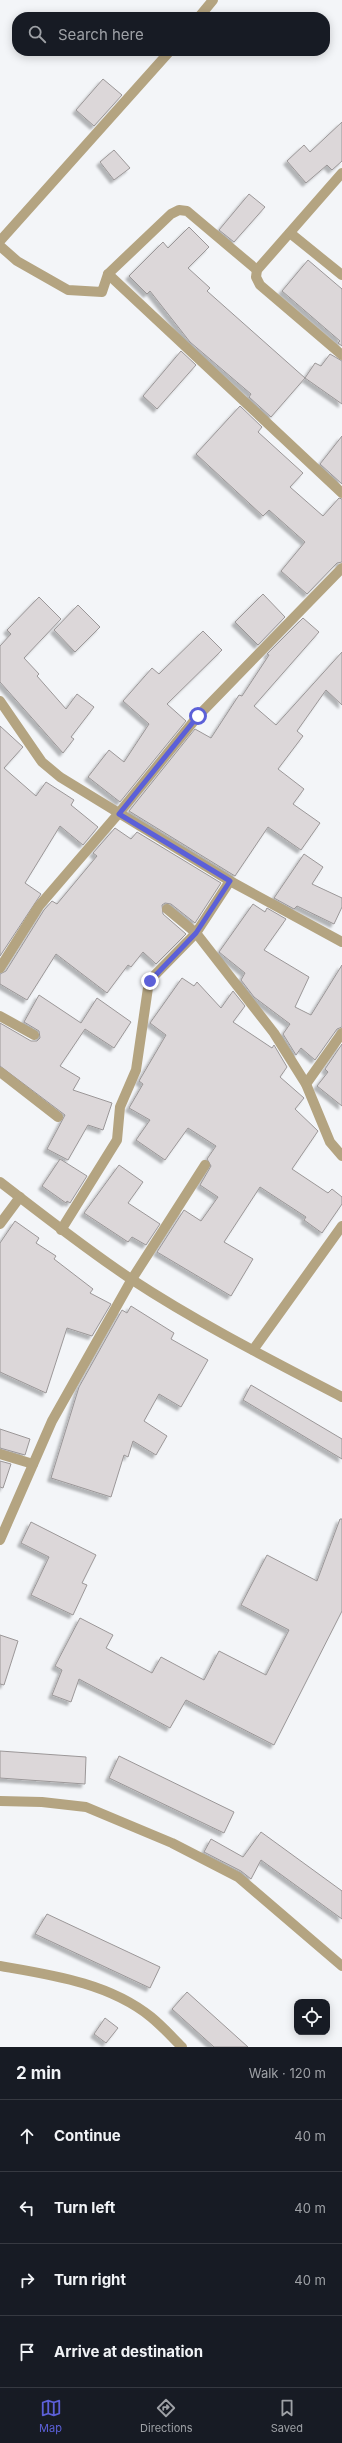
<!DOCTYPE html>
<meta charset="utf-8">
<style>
body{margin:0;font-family:Inter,sans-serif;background:#20242c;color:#f1f3f6}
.controls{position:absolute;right:12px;bottom:12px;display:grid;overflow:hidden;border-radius:8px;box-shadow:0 2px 10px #0003}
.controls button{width:36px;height:36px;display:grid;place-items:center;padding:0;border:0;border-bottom:1px solid #363941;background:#171b24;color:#f1f3f6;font:20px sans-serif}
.stop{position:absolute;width:12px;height:12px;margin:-9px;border:3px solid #5c60d8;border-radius:50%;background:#fff}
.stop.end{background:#5c60d8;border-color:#fff;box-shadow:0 1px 4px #0008}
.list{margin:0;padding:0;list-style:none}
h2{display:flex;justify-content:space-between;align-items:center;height:52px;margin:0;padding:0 16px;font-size:17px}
h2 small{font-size:13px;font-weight:400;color:#9ea1a6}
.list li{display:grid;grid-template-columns:26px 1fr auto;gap:12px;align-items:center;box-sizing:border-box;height:72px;padding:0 16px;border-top:1px solid #363941}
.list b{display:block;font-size:15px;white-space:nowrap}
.list em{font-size:13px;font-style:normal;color:#9ea1a6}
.icon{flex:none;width:22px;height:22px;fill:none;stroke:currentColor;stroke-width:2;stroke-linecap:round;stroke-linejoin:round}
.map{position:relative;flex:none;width:342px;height:2047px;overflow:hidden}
.search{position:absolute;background:#171b24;box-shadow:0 2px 10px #0003;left:12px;right:12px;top:12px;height:44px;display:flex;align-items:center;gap:10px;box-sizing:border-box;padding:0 14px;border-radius:16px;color:#9ea1a6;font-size:15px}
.sheet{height:340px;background:#171b24}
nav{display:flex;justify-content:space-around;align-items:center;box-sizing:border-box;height:56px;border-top:1px solid #363941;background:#171b24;font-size:11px;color:#9ea1a6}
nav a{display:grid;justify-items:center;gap:2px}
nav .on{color:#5c60d8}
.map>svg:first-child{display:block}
</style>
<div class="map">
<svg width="342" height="2047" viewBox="0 0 342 2047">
<defs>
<filter id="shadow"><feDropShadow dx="-3.5" dy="3.5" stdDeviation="1" flood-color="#0004"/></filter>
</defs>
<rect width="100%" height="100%" fill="#f3f5f8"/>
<!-- building -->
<g fill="#dcd7d9" stroke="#9b9798" filter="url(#shadow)">
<path d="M103,79L122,95L94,126L76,110Z"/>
<path d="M342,122V161L332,170L327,165L306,183L287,161L304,145L310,152Z"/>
<path d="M114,150L130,168L114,180L100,162Z"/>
<path d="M249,194L265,207L234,242L219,230Z"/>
<path d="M189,227L209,247L188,268L210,288L207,291L305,378L271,417L249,397L251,394L190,342L150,291L147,294L129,276L163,242L168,248Z"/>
<path d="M308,260L342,289V346L338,343L340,341L282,291Z"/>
<path d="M181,351L196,365L157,409L143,396Z"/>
<path d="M330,354L342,361V404L305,378L315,363L321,366Z"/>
<path d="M240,406L262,427L258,432L303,473L290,487L323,516L339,498L342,499V562L337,563L307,594L281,571L305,542L269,510L263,516L196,454Z"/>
<path d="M342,436V484L320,464Z"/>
<path d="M263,594L285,617L258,645L235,622Z"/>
<path d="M39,597L61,619L24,658L39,674L37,676L66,709L77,694L94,707L71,737L74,739L63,753L0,682V646L11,634L7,630Z"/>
<path d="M78,605L100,627L75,652L54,630Z"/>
<path d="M303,618L319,632L254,706L276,725L342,652V705L326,690L297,731L303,736L278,769L304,789L293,804L320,823L301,850L268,827L235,876L129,811L195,729L211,738L239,695L242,696L269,655L267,654Z"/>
<path d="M203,631L222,650L167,704L186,721L120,802L88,777L109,750L124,762L149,724L123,701L152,668L159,674Z"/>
<path d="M0,726L23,747L4,768L36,796L46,782L74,800L71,805L98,827L83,845L60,826L25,883L41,894L0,956Z"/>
<path d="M115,828L131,839L137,832L221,883L195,923L171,904L165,903L162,905L163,914L186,934L156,964L143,952L131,967L128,965L107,993L56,954L27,1000L0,984V974L6,971L44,910L52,901L57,904L97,856L93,853Z"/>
<path d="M304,854L323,867L312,884L342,898V907L334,924L297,906L294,909L274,898Z"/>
<path d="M253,904L265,912L267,908L286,919L264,950L309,977L295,1007L311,1015L342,965V1027L337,1029L315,1060L301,1048L296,1055L283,1034L290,1024L254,997L241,980L245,973L219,952Z"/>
<path d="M182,978L194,986L197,982L221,1008L233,991L245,1006L233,1022L272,1048L274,1045L287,1067L280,1077L304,1098L295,1109L318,1131L292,1169L328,1193L332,1189L342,1197V1204L322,1233L304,1220L306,1217L260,1187L224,1242L253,1259L231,1296L157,1252L184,1210L201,1221L218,1197L200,1185L211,1166L207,1159L216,1146L188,1128L165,1160L136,1140L150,1120L129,1108L143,1084L139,1081L166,1035L150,1023Z"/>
<path d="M39,995L81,1023L97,998L131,1022L114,1048L85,1029L60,1066L80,1078L73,1090L112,1103L103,1130L88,1125L68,1160L47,1149L65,1115L0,1066V1023L31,1041H37L40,1038L39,1031L24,1022Z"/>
<path d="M342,1044V1106L317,1086L328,1072L325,1069Z"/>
<path d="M60,1159L87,1176L70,1203L67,1201L66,1203L42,1186Z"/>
<path d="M119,1165L143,1182L128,1203L160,1224L146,1245L132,1237L128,1242L84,1213Z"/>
<path d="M15,1221L39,1238L36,1243L56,1256L54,1259L93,1289L90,1293L111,1304L92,1336L67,1328L46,1393L0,1372V1243Z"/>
<path d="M131,1306L174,1333L171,1339L208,1360L181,1407L159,1394L144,1421L167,1436L156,1455L133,1441L128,1457L124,1455L111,1497L51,1478L79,1387L122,1310L127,1313Z"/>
<path d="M251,1385L342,1439V1459L243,1400Z"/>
<path d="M0,1429L30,1439L25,1455L0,1448Z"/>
<path d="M0,1461L11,1464L3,1488L0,1487Z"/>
<path d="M340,1519H342V1611L274,1745L186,1700L170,1728L79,1679L71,1702L52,1695L62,1670L55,1666L80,1618L113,1635L106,1648L152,1673L161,1657L204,1680L219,1651L266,1675L289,1630L241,1605L267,1555L317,1581Z"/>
<path d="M31,1522L96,1555L82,1583L87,1585L73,1615L31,1595L49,1557L21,1543Z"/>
<path d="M0,1635L18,1641L4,1685L0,1684Z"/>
<path d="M0,1751L86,1757L85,1784L0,1778Z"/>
<path d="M119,1756L234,1812L224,1833L109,1778Z"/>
<path d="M261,1832L342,1891V1919L261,1860L251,1879L241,1871L204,1852L211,1839L243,1857Z"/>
<path d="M47,1914L160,1967L150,1988L35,1934Z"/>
<path d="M187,1992L248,2047H214L172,2009Z"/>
<path d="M105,2018L118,2028L106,2043L94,2034Z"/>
</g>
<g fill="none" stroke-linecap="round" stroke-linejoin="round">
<!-- street -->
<g stroke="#b4a481" stroke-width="10">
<path d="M199,17L213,0"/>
<path d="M342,173L257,270L256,277L260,285L342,355"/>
<path d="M290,233L342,275"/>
<path d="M0,241L170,51"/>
<path d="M0,246L17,261L68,290L102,292L108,274L171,214L179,210L187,211L257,270"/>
<path d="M108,274L342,493"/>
<path d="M0,701L42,762L60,777L230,881L342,942"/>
<path d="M167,909L196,933L274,1033L306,1084L330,1142L342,1156"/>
<path d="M0,968L39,906L119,813L198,716L342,568"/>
<path d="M0,1016L34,1035"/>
<path d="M0,1072L58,1117"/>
<path d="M306,1084L342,1033"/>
<path d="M0,1182C43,1215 86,1249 131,1279C198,1323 271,1360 342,1397"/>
<path d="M0,1224L20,1197"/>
<path d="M61,1230L117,1140L120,1107L136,1070L149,981L196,933L230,881"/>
<path d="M253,1350L342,1226"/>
<path d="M0,1454L33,1464"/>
<path d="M0,1540L52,1421L132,1279L205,1165"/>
<path d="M0,1801L42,1802L86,1807L172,1843L238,1877L342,1966"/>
<path d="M0,1966C52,1975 109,1983 151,2017C162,2026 172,2037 182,2047"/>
</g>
</g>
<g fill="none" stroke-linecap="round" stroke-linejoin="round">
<!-- route -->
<path stroke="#5c60d8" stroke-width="5" d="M150,981L196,933L230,881L119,814L198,716"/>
</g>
</svg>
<div class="controls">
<button><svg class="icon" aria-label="locate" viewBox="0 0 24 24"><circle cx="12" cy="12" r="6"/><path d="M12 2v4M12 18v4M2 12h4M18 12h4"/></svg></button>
</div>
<div class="stop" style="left:198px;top:716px"></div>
<div class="stop end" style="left:150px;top:981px"></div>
<div class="search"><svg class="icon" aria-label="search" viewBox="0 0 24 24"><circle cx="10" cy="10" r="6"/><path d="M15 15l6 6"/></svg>Search here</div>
</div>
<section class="sheet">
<h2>2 min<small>Walk · 120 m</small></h2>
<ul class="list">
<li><svg class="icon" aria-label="ahead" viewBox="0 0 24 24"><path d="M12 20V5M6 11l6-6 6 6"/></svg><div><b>Continue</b></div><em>40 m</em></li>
<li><svg class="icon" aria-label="left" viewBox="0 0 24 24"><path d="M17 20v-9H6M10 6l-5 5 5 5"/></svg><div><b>Turn left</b></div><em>40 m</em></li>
<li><svg class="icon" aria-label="right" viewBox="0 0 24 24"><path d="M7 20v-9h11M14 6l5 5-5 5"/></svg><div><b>Turn right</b></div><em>40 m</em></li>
<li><svg class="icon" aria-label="arrive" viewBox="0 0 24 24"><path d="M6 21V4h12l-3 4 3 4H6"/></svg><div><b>Arrive at destination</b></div></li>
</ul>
</section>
<nav>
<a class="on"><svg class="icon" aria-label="map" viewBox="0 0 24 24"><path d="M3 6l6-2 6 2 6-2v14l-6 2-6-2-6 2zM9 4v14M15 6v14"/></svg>Map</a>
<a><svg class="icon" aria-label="directions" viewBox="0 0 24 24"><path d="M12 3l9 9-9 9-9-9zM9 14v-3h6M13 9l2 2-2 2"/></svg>Directions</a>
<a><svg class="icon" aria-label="saved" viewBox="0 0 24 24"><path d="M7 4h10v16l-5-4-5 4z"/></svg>Saved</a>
</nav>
